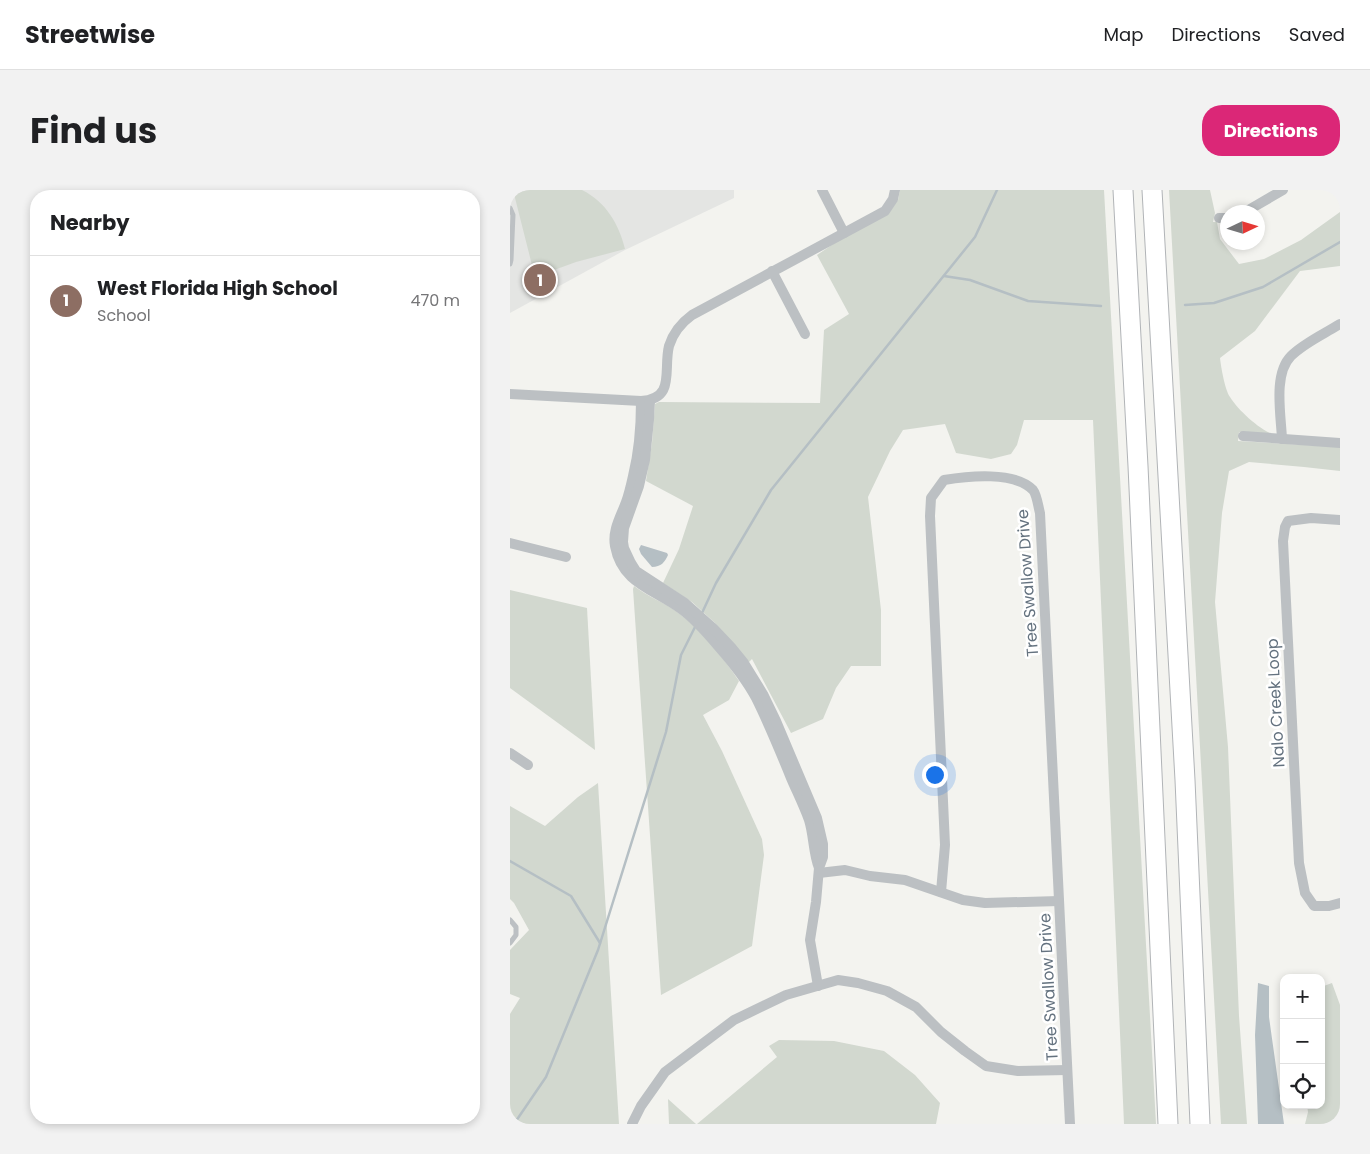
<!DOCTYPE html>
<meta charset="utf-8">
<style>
body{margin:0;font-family:Poppins,sans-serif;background:#f2f2f2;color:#202124}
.controls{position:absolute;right:15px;bottom:15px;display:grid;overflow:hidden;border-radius:10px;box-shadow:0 2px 8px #0003}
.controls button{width:45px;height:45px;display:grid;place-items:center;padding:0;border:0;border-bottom:1px solid #e0e0e0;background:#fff;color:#202124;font:25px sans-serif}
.compass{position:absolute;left:710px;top:15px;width:45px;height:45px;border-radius:50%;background:#fff;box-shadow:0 2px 8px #0003;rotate:86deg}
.you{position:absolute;left:424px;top:584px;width:18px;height:18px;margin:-12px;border:4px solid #fff;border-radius:50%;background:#1a73e8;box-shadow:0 0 0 8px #1a73e833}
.badge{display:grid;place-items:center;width:32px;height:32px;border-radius:50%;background:#db2777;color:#fff;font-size:16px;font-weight:700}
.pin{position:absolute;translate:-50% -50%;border:2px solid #fff;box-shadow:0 1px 5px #0006}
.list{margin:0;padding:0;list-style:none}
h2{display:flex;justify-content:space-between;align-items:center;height:65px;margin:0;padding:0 20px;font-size:21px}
h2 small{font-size:16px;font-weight:400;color:#757577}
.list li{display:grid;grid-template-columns:32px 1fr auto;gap:15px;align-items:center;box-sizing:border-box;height:90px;padding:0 20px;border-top:1px solid #e0e0e0}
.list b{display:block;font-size:19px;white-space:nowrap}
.list p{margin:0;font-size:16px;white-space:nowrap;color:#757577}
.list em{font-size:16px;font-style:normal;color:#757577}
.icon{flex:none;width:28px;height:28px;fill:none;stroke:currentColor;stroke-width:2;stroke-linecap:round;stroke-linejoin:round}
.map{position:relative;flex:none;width:830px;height:934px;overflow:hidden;border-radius:20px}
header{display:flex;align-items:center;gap:30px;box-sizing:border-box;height:70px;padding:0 25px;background:#fff;border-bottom:1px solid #e0e0e0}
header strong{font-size:24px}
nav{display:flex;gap:28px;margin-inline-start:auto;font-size:18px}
.intro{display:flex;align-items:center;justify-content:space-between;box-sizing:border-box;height:120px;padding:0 30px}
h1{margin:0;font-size:35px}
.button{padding:12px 22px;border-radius:20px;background:#db2777;color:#fff;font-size:18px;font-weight:700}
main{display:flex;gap:30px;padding:0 30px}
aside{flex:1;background:#fff;border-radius:20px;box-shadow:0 2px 8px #0003}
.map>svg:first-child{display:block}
</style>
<header>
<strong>Streetwise</strong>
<nav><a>Map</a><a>Directions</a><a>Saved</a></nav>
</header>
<div class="intro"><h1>Find us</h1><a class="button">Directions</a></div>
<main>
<aside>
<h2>Nearby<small></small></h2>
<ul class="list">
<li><span class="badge" style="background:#8d6e63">1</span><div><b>West Florida High School</b><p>School</p></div><em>470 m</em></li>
</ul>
</aside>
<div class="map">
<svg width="830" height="934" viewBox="0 0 830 934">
<rect width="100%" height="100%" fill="#f3f3ef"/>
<!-- built -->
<path fill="#e4e5e3" d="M0,0H224V8L115,60L0,123Z"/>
<!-- green -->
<g fill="#d2d8cf">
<path d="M3,0H72C96,12 109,34 115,59L66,72L25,87Z"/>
<path d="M390,0H594L646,934H614L583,230H514L507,255L501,264L481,269L446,263L435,234L393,240L380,261L358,307L371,420V476H341L326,498L313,529L281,543L242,469L239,472L204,432L182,412L153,393L169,359L183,316L136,291L142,253L145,214L149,212L310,213L314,140L339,124L307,65L388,10Z"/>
<path d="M659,0H700L705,23L703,32H707L710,49L729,74L754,69L791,50L830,22V76L790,81L745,141L710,168C711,177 715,200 720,207C728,220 748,238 762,244L729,242L728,251L830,257V281L794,277L739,272L719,281L712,323L705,412L718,557L729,826L737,934H711Z"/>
<path d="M124,396C138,407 154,412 167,422C190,439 213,467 229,491L219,510L193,525L212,561L252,649L254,665L242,756L151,805L123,399Z"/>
<path d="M0,400L77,418L85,560L0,498Z"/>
<path d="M88,593L109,934H0V824L10,808L0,804V760L19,740L4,713L0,709V616L35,636L68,607Z"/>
<path d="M822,793L830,815V934H795L798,922L797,915H811V797Z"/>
<path d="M269,850L324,851L374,861L405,885L430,913L426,934H187L267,867L259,856Z"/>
<path d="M158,909L186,934H159Z"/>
</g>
<!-- water -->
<g fill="#b5bfc4">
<path d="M131,355L157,363L158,365C155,372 151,377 142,377L131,364L129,359Z"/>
<path d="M748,793L759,796V827L774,934H748L745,845Z"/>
</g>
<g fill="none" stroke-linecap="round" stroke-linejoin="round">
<!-- stream -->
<g stroke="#b5bfc4" stroke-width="2.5">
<path d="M434,86L460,90L518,111L591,116"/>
<path d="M675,115L704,113L753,97L830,52"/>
<path d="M192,423L206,393L261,300L465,47L487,0"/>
<path d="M0,671L61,706L90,753"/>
<path d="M4,934L36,887L88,760L156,542L171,465L186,435"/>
</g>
<!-- highway casing -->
<g stroke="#b1b4b7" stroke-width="21">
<g id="highway">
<path d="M613,0L628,276L658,934"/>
<path d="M642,0L675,590L690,934"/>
</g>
</g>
<!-- lane -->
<g stroke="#bcc0c3" stroke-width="5">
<path d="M0,18L3,25L1,70L0,74"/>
<path d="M0,730L6,737V745L0,753"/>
</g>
<!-- street -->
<g stroke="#bcc0c3" stroke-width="10">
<path d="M312,0L334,43"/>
<path d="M735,22L773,0"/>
<path d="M709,28H718"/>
<path d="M262,81L295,144"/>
<path d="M0,204L131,211C166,209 153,180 159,156C163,143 171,133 182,125L375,21L383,9L385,0"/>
<path d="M131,211C131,236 129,262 123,286C121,295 119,304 116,312C111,326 102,340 105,356C112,394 144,399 171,419C185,429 197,443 208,456C222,472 236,489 246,508C259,534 270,561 281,588C287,602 294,616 299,630C304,646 303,663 309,678"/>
<path d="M140,211L139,230L135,270L129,296L114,338L113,352L114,358L121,373L126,381L175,413L203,438L221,457L234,473L253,504L266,531L307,628L313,654V667L309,678L306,712L300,750L308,796"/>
<path d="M733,246L830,253"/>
<path d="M772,249C771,225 763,184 781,166C794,153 814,144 830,134"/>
<path d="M830,330L801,328L778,331L775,337L773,351L789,673L795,703L804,716H819L830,713"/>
<path d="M0,353L56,367"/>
<path d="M0,563L18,575"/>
<path d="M309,683L335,680L360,686L395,690L453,710L475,713L549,711"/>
<path d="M431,702L435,655L420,326L421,308L434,290C458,286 505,281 523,300C527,305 528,316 530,323L560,934"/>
<path d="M122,934L131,916L155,882L224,830L276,805L328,790L348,793L377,801L406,817L431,842L455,861L476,876L508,881L557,880"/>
</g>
<!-- highway -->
<use href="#highway" stroke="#fff" stroke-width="19"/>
</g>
<g text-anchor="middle" stroke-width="5" stroke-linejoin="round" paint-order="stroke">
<!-- street labels -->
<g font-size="16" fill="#64727f" stroke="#fff">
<text transform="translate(517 393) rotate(-94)" y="6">Tree Swallow Drive</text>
<text transform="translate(765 513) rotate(-93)" y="6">Nalo Creek Loop</text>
<text transform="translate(538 797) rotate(-93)" y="6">Tree Swallow Drive</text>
</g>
</g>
</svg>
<div class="controls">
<button>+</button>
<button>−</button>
<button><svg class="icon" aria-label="locate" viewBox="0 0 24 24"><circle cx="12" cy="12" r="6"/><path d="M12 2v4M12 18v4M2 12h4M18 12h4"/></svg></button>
</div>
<svg class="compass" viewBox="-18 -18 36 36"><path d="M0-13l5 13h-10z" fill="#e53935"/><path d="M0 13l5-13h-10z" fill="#757577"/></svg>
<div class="you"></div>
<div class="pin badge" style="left:30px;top:90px;background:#8d6e63">1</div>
</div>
</main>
